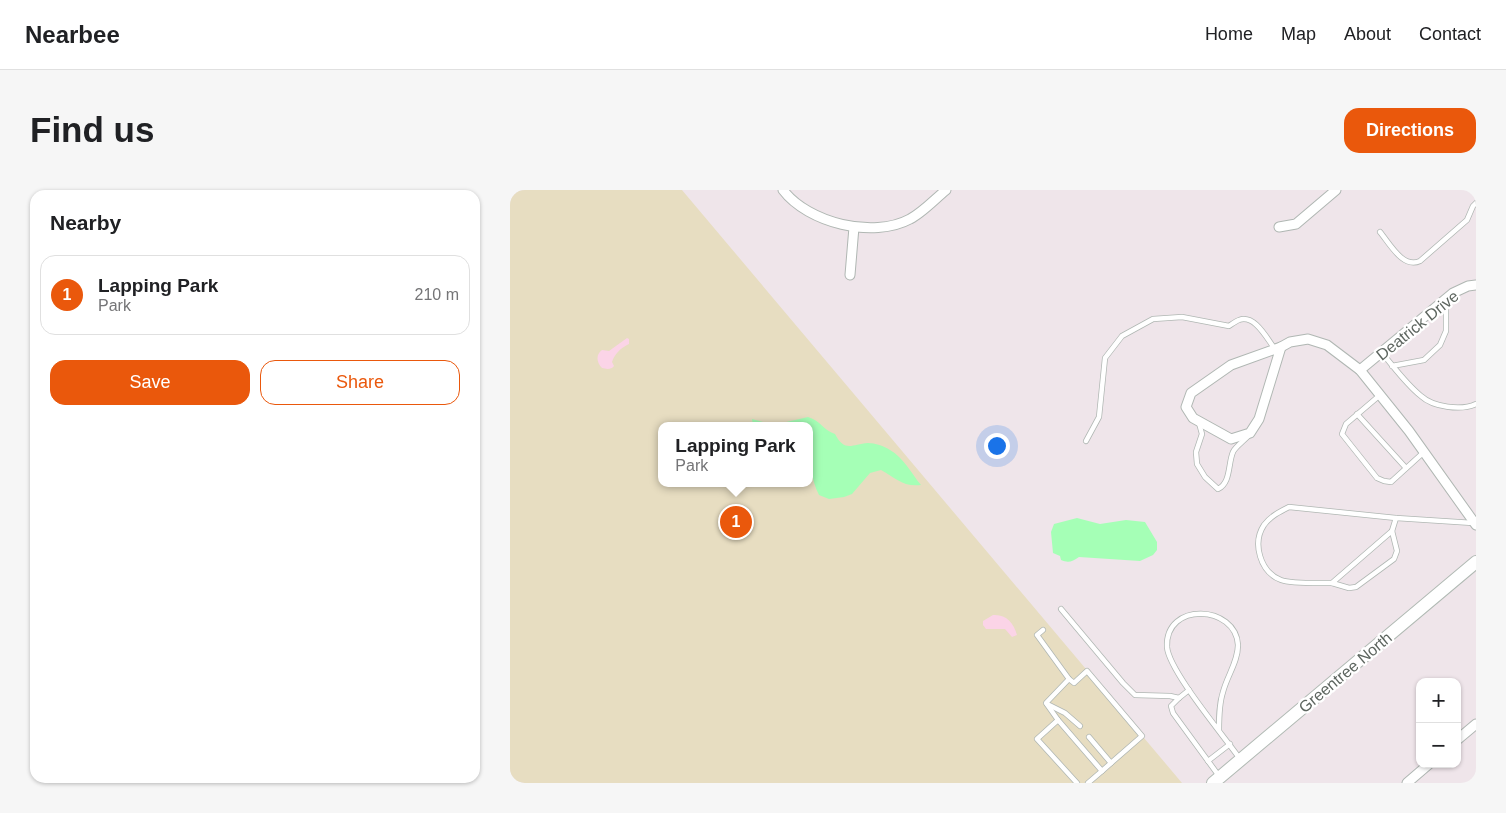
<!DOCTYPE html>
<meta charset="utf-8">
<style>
body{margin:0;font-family:Helvetica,sans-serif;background:#f6f6f6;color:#202124}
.controls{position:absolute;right:15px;bottom:15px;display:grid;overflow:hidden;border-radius:10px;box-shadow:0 1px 4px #0004}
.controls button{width:45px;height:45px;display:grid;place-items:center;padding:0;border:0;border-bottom:1px solid #e0e0e0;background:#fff;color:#202124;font:25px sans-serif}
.you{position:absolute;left:486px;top:255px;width:18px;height:18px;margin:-12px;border:4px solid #fff;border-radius:50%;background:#1a73e8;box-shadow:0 0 0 8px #1a73e833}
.badge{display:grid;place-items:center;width:32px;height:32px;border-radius:50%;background:#ea580c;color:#fff;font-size:16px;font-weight:700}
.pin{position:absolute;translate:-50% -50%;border:2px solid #fff;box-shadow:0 1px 5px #0006}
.popup{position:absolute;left:148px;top:232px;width:155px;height:65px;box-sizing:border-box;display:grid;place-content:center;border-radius:10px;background:#fff;filter:drop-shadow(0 1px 4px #0005);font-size:16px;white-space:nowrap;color:#757577}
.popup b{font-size:19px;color:#202124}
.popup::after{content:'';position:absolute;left:50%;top:100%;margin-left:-10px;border:10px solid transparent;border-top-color:#fff}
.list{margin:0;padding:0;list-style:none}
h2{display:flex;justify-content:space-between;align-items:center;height:65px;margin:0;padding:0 20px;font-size:21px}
h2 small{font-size:16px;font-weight:400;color:#757577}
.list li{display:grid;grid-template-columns:32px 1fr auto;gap:15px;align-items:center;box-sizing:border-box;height:80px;margin:0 10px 10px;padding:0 10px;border:1px solid #e0e0e0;border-radius:15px}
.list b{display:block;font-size:19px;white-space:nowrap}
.list p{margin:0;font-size:16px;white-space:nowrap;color:#757577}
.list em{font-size:16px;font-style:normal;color:#757577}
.actions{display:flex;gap:10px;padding:15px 20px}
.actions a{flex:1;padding:11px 0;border:1px solid #ea580c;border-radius:15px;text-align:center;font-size:18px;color:#ea580c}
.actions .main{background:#ea580c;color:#fff}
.map{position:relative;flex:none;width:966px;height:593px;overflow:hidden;border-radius:15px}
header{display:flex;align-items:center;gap:30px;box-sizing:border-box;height:70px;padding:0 25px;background:#fff;border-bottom:1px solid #e0e0e0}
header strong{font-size:24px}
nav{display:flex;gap:28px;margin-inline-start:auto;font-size:18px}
.intro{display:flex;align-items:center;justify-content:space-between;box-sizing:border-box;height:120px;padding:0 30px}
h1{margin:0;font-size:35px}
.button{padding:12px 22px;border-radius:15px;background:#ea580c;color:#fff;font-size:18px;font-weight:700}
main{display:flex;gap:30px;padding:0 30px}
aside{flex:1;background:#fff;border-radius:15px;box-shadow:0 1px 4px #0004}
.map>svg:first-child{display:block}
</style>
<header>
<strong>Nearbee</strong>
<nav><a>Home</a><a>Map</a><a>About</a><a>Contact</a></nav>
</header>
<div class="intro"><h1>Find us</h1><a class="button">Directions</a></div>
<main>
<aside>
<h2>Nearby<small></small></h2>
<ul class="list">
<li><span class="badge">1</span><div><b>Lapping Park</b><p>Park</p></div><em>210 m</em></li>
</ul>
<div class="actions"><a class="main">Save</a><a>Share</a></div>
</aside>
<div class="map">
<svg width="966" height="593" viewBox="0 0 966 593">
<rect width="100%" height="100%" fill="#efe5ea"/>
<!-- green -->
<path fill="#e7ddc1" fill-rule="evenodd" d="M0,0H172L672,593H0ZM152,236H300V293H152Z"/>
<!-- sand -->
<g fill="#fbd4e7">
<path d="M117,148L119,149V154C111,158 105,163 102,172L104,176C101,180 96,179 92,178C86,172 86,164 92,160L99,161Z"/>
<path d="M483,425C496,424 504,433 507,445L502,447L495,439H476L473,435V431Z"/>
</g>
<!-- water -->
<g fill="#a5ffb6">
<path d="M298,227C311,231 313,240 325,244C335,263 342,254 358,253C365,253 374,256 380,260C394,268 401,283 411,295C392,297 386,288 371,280L360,283L342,304L334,307L319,309L309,305C298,283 300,260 300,236H243L242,229L257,233H272Z"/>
<path d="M567,328L590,334L616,330L635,332L647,352V360L643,365L630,371L569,367C562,372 558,373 551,370L550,366L543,363L541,342L544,334Z"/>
</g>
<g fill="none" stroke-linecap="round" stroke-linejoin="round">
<!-- service casing -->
<g stroke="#b0b7b3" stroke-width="6">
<g id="service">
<path d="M870,42C880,54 893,79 910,71L957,30L963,16L966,13"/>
<path d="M872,163C884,177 896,194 911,206C923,217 951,221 966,214"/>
<path d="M882,176L914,170L930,155L936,141V109"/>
<path d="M870,205L836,234L832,244L867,288L874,291L881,292L914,262"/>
<path d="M847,224L896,278"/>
<path d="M689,233L692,244L686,262L687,274L695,287L708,299C721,293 718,273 723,262C725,257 735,250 740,244"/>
<path d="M576,251L589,227L595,168L612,146L643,129L672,127L719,136C722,134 726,131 729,130C745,124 757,149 765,159"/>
<path d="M886,328L882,341L822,393C810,393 782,394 771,390C750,382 742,353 754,335C761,326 769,322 779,317L886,328L963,333"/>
<path d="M822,393L839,398L846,397L884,369L887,361L882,341"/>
<path d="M551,419L613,493L625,505L660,506L669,508"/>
<path d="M533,440L527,445L559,489L564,493L577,481L632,546L601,573"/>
<path d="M679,500L669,508L661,516L663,523L709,586"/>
<path d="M537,514L555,523L570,536"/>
<path d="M548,530L536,513L559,489"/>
<path d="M709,540C709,527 709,514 713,502C717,486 728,472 728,455C726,415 655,411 657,457C659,481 714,546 730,569"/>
<path d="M579,547L601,573L592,581"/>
<path d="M698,571L720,554"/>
<path d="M567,593L527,549L548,530L592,581L578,593"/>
</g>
</g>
<!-- minor casing -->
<g stroke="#b0b7b3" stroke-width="11">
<g id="minor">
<path d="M273,0C298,33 363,49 400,29C412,23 425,9 436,0"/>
<path d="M769,37L786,34L826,0"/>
<path d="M340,85L344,37"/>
<path d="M771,157L749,229L740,243L721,249L683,228L676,217L681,203L721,175Z"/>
<path d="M771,157L780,152L798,149L817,155L850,180L899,241L966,335"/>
<path d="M850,180L943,103L958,96L966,95"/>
<path d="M947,550L966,534"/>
<path d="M897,593L919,574"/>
</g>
</g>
<!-- secondary casing -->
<g stroke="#b1bab4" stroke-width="14">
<path id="secondary" d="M703,593L966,372"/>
</g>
<!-- service -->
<use href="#service" stroke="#fff" stroke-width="4.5"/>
<!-- minor -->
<use href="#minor" stroke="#fff" stroke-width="9"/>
<!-- secondary -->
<use href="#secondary" stroke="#fff" stroke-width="12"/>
</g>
<g text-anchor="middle" stroke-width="4.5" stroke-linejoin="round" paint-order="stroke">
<!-- street labels -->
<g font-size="16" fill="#5d655f" stroke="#fff">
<text transform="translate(907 135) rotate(-39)" y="6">Deatrick Drive</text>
<text transform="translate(835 482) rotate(-40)" y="6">Greentree North</text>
</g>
</g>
</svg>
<div class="controls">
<button>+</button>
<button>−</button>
</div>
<div class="you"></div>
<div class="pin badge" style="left:226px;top:332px">1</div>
<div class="popup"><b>Lapping Park</b>Park</div>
</div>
</main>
